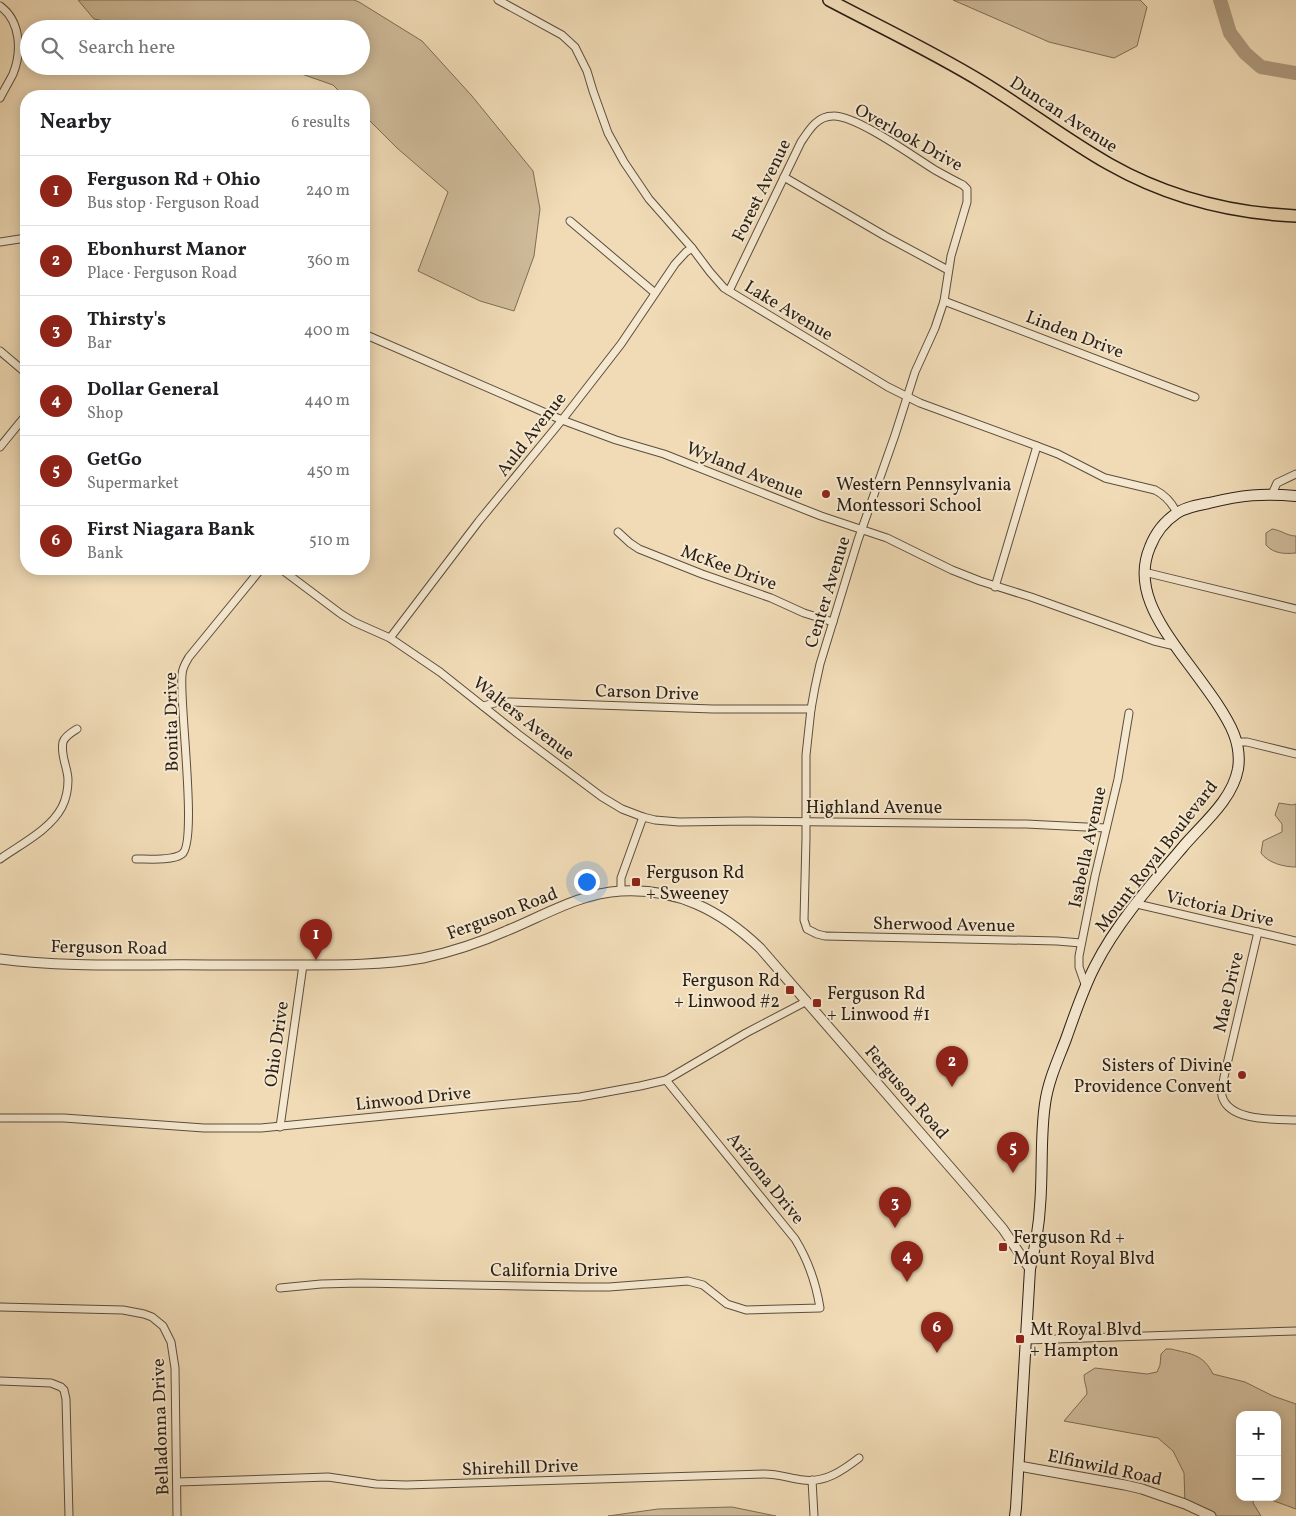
<!DOCTYPE html>
<meta charset="utf-8">
<style>
body{margin:0;font-family:Vollkorn,serif;background:#f2f2f2;color:#202124}
.controls{position:absolute;right:15px;bottom:15px;display:grid;overflow:hidden;border-radius:10px;box-shadow:0 2px 12px #0003}
.controls button{width:45px;height:45px;display:grid;place-items:center;padding:0;border:0;border-bottom:1px solid #e0e0e0;background:#fff;color:#202124;font:25px sans-serif}
.you{position:absolute;left:586px;top:881px;width:18px;height:18px;margin:-12px;border:4px solid #fff;border-radius:50%;background:#1a73e8;box-shadow:0 0 0 8px #1a73e833}
.badge{display:grid;place-items:center;width:32px;height:32px;border-radius:50%;background:#8f2418;color:#fff;font-size:16px;font-weight:700}
.pin{position:absolute;translate:-50% -41px;filter:drop-shadow(0 1px 2px #0008)}
.pin::after{content:'';position:absolute;top:26px;width:18px;height:15px;background:inherit;clip-path:polygon(0 0,100% 0,50% 100%)}
.list{margin:0;padding:0;list-style:none}
h2{display:flex;justify-content:space-between;align-items:center;height:65px;margin:0;padding:0 20px;font-size:21px}
h2 small{font-size:16px;font-weight:400;color:#757577}
.list li{display:grid;grid-template-columns:32px 1fr auto;gap:15px;align-items:center;box-sizing:border-box;height:70px;padding:0 20px;border-top:1px solid #e0e0e0}
.list b{display:block;font-size:19px;white-space:nowrap}
.list p{margin:0;font-size:16px;white-space:nowrap;color:#757577}
.list em{font-size:16px;font-style:normal;color:#757577}
.icon{flex:none;width:28px;height:28px;fill:none;stroke:currentColor;stroke-width:2;stroke-linecap:round;stroke-linejoin:round}
.map{position:relative;flex:none;width:1296px;height:1516px;overflow:hidden}
.search{position:absolute;background:#fff;box-shadow:0 2px 12px #0003;left:20px;top:20px;width:350px;height:55px;display:flex;align-items:center;gap:12px;box-sizing:border-box;padding:0 18px;border-radius:28px;color:#757577;font-size:19px}
.panel{position:absolute;background:#fff;box-shadow:0 2px 12px #0003;left:20px;top:90px;width:350px;height:485px;border-radius:20px}
.map>svg:first-child{display:block}
</style>
<div class="map">
<svg width="1296" height="1516" viewBox="0 0 1296 1516">
<rect width="100%" height="100%" fill="#f0dbb6"/>
<filter id="stains"><feTurbulence type="fractalNoise" baseFrequency=".004" numOctaves="4"/><feColorMatrix values="0 0 0 0 .2 0 0 0 0 .09 0 0 0 0 .02 0 0 0 .5 -.17"/></filter>
<radialGradient id="worn" r=".72"><stop offset=".6" stop-color="#630" stop-opacity="0"/><stop offset="1" stop-color="#630" stop-opacity=".3"/></radialGradient>
<!-- green -->
<g fill="#cfbb9a" stroke="#7d6d57">
<path d="M78,0H354L359,2L422,41L472,96L533,171L540,209L534,256L514,311L480,301L418,271L448,192L397,148L364,115V96H344L333,85L279,66H361V29H144L94,19Z"/>
<path d="M953,0H1140L1147,7L1137,46L1114,58L1049,42Z"/>
<path d="M1272,529C1281,530 1287,536 1296,536V553C1285,554 1274,554 1266,545V533Z"/>
<path d="M1279,803L1292,805L1296,804V867C1284,867 1268,863 1261,853L1263,841L1282,832V824L1275,815Z"/>
<path d="M1166,1349H1171C1191,1354 1203,1354 1213,1374L1245,1382L1273,1396L1296,1404V1509L1263,1497H1277V1415H1240V1497H1254L1253,1503L1261,1516H1211L1185,1504L1184,1473L1173,1451L1158,1438L1064,1421L1087,1394C1087,1387 1084,1383 1084,1375L1095,1368L1147,1374L1157,1372L1160,1365L1161,1354Z"/>
<path d="M732,1507L776,1516H608L658,1509Z"/>
</g>
<g fill="none" stroke-linecap="round" stroke-linejoin="round">
<!-- river -->
<path stroke="#ad9b7f" stroke-width="14" d="M1220,0L1230,33L1245,53L1261,67L1296,73"/>
<!-- minor casing -->
<g stroke="#5c4e3c" stroke-width="9">
<g id="minor">
<path d="M498,0L562,35L575,47L587,71L593,91L608,133L624,162L649,199L692,248L710,272L724,288L888,387L920,403L1037,446L1058,454L1105,478L1155,490C1165,495 1172,503 1177,513"/>
<path d="M0,6C21,21 22,52 13,74C9,82 4,90 0,98"/>
<path d="M784,177L885,236L948,270"/>
<path d="M570,221L655,293"/>
<path d="M0,242L26,238"/>
<path d="M729,291L801,142C809,130 817,116 833,116C856,115 914,157 935,170C944,175 953,180 963,185L967,189V202L951,256L944,301L935,328L915,372L895,435L858,540L820,664L815,687L811,709L806,755V838L804,920L807,929L817,934L825,936L1057,941L1081,943"/>
<path d="M944,301L1195,397"/>
<path d="M364,334L562,420L616,440L664,454L821,516L887,538L952,570L980,581L1031,597L1154,641L1175,646"/>
<path d="M0,351L26,373"/>
<path d="M0,447L26,415"/>
<path d="M1272,494L1277,483L1296,474"/>
<path d="M618,532L630,543L639,549L702,574L771,598L804,613L833,622"/>
<path d="M281,569L341,614L354,622L390,638L440,672L518,734L602,797L622,809L643,817L655,820L679,822L748,821L1026,824L1106,828"/>
<path d="M1144,572L1296,609"/>
<path d="M995,587L1037,446"/>
<path d="M390,638L479,521L562,420L621,344L675,264L686,252L692,248"/>
<path d="M483,706L499,702H511L713,709H811"/>
<path d="M1237,742H1247L1296,754"/>
<path d="M0,859C21,844 50,830 62,807C66,799 68,789 68,780C68,768 60,755 63,742C65,736 72,732 77,729"/>
<path d="M136,859C148,859 173,861 182,854C198,843 179,701 182,675C182,668 186,662 189,657L261,569"/>
<path d="M621,891V878L643,817"/>
<path d="M1137,904L1296,941"/>
<path d="M1258,932L1224,1077C1223,1083 1221,1090 1222,1096C1229,1122 1275,1119 1296,1120"/>
<path d="M1086,987L1079,967V956L1095,876L1118,779L1129,713"/>
<path d="M0,1118H64L204,1128H261L580,1097L640,1086L666,1080L746,1033L807,1001"/>
<path d="M280,1127L303,965"/>
<path d="M280,1288L321,1284L360,1283L580,1287H609L688,1281L703,1285L727,1304L746,1310L820,1308C816,1283 808,1260 795,1239L666,1080"/>
<path d="M0,1307L123,1310L144,1314L152,1317L163,1326L171,1342L175,1368L177,1516"/>
<path d="M1026,1340L1296,1331"/>
<path d="M0,1381L51,1383L61,1387L64,1390L66,1399L69,1516"/>
<path d="M812,1480L814,1516"/>
<path d="M177,1482L328,1477L376,1484L406,1485L764,1474C778,1474 789,1478 803,1480C825,1483 842,1471 859,1458"/>
</g>
</g>
<!-- tertiary casing -->
<g stroke="#5c4e3c" stroke-width="11">
<g id="tertiary">
<path d="M0,959C69,968 140,964 210,965C240,965 270,965 301,965C341,965 383,965 423,958C451,952 479,943 506,931C543,916 580,893 621,891C677,888 720,910 760,948L976,1197L1003,1229L1030,1269"/>
<path d="M1019,1466L1125,1485L1142,1489L1185,1504L1211,1516"/>
</g>
</g>
<!-- secondary casing -->
<g stroke="#2b1f14" stroke-width="12">
<path id="secondary" d="M1015,1516L1016,1508L1030,1269C1035,1248 1039,1227 1040,1206C1043,1172 1040,1137 1045,1104C1048,1081 1058,1060 1066,1039C1075,1014 1083,989 1095,966C1116,924 1152,883 1182,848C1201,825 1232,801 1238,769C1242,743 1230,723 1216,702C1205,686 1193,670 1181,654C1159,623 1133,587 1150,547C1155,534 1165,521 1177,513C1186,507 1198,505 1209,503C1242,495 1262,493 1296,496"/>
</g>
<!-- primary casing -->
<g stroke="#2b1f14" stroke-width="14">
<path id="primary" d="M829,0C880,27 933,52 982,82C1025,108 1065,139 1109,164C1167,197 1229,213 1296,216"/>
</g>
<!-- minor -->
<use href="#minor" stroke="#f5e8d0" stroke-width="7"/>
<!-- tertiary -->
<use href="#tertiary" stroke="#f5e8d0" stroke-width="9"/>
<!-- secondary -->
<use href="#secondary" stroke="#f5e8d0" stroke-width="10"/>
<!-- primary -->
<use href="#primary" stroke="#f0dbb6" stroke-width="11"/>
</g>
<!-- markers -->
<g fill="#8f2418" stroke="#f5e8d0" stroke-width="2">
<circle cx="826" cy="494" r="5"/>
<rect x="631" y="877" width="10" height="10" rx="2.5"/>
<rect x="785" y="985" width="10" height="10" rx="2.5"/>
<rect x="812" y="998" width="10" height="10" rx="2.5"/>
<circle cx="1242" cy="1075" r="5"/>
<rect x="998" y="1242" width="10" height="10" rx="2.5"/>
<rect x="1015" y="1334" width="10" height="10" rx="2.5"/>
</g>
<g text-anchor="middle" stroke-width="4" stroke-linejoin="round" paint-order="stroke">
<!-- street labels -->
<g font-size="18" fill="#2b1f14" stroke="#f5e8d0">
<text transform="translate(1064 114) rotate(33)" y="6">Duncan Avenue</text>
<text transform="translate(909 137) rotate(29)" y="6">Overlook Drive</text>
<text transform="translate(761 190) rotate(-64)" y="6">Forest Avenue</text>
<text transform="translate(789 310) rotate(31)" y="6">Lake Avenue</text>
<text transform="translate(1075 334) rotate(21)" y="6">Linden Drive</text>
<text transform="translate(531 434) rotate(-52)" y="6">Auld Avenue</text>
<text transform="translate(745 470) rotate(22)" y="6">Wyland Avenue</text>
<text transform="translate(729 567) rotate(20)" y="6">McKee Drive</text>
<text transform="translate(827 592) rotate(-73)" y="6">Center Avenue</text>
<text transform="translate(647 692) rotate(2)" y="6">Carson Drive</text>
<text transform="translate(524 718) rotate(38)" y="6">Walters Avenue</text>
<text transform="translate(171 722) rotate(-91)" y="6">Bonita Drive</text>
<text x="874" y="813">Highland Avenue</text>
<text transform="translate(1087 847) rotate(-78)" y="6">Isabella Avenue</text>
<text transform="translate(1156 856) rotate(-52)" y="6">Mount Royal Boulevard</text>
<text transform="translate(1220 908) rotate(13)" y="6">Victoria Drive</text>
<text transform="translate(502 913) rotate(-21)" y="6">Ferguson Road</text>
<text transform="translate(944 924) rotate(1)" y="6">Sherwood Avenue</text>
<text transform="translate(109 947) rotate(1)" y="6">Ferguson Road</text>
<text transform="translate(1228 992) rotate(-77)" y="6">Mae Drive</text>
<text transform="translate(276 1044) rotate(-82)" y="6">Ohio Drive</text>
<text transform="translate(907 1092) rotate(49)" y="6">Ferguson Road</text>
<text transform="translate(413 1098) rotate(-6)" y="6">Linwood Drive</text>
<text transform="translate(766 1178) rotate(51)" y="6">Arizona Drive</text>
<text x="554" y="1276">California Drive</text>
<text transform="translate(160 1427) rotate(-92)" y="6">Belladonna Drive</text>
<text transform="translate(520 1467) rotate(-2)" y="6">Shirehill Drive</text>
<text transform="translate(1105 1467) rotate(12)" y="6">Elfinwild Road</text>
</g>
<!-- poi labels -->
<g font-size="18" fill="#2b1f14" stroke="#f5e8d0" text-anchor="start">
<text x="836" y="490">Western Pennsylvania<tspan x="836" dy="21">Montessori School</tspan></text>
<text x="646" y="878">Ferguson Rd<tspan x="646" dy="21">+ Sweeney</tspan></text>
<text x="780" y="986" text-anchor="end">Ferguson Rd<tspan x="780" dy="21">+ Linwood #2</tspan></text>
<text x="827" y="999">Ferguson Rd<tspan x="827" dy="21">+ Linwood #1</tspan></text>
<text x="1232" y="1071" text-anchor="end">Sisters of Divine<tspan x="1232" dy="21">Providence Convent</tspan></text>
<text x="1013" y="1243">Ferguson Rd +<tspan x="1013" dy="21">Mount Royal Blvd</tspan></text>
<text x="1030" y="1335">Mt Royal Blvd<tspan x="1030" dy="21">+ Hampton</tspan></text>
</g>
</g>
<rect width="100%" height="100%" filter="url(#stains)"/>
<rect width="100%" height="100%" fill="url(#worn)"/>
</svg>
<div class="controls">
<button>+</button>
<button>−</button>
</div>
<div class="you"></div>
<div class="pin badge" style="left:316px;top:960px">1</div>
<div class="pin badge" style="left:952px;top:1087px">2</div>
<div class="pin badge" style="left:895px;top:1228px">3</div>
<div class="pin badge" style="left:907px;top:1282px">4</div>
<div class="pin badge" style="left:1013px;top:1173px">5</div>
<div class="pin badge" style="left:937px;top:1353px">6</div>
<div class="search"><svg class="icon" aria-label="search" viewBox="0 0 24 24"><circle cx="10" cy="10" r="6"/><path d="M15 15l6 6"/></svg>Search here</div>
<section class="panel">
<h2>Nearby<small>6 results</small></h2>
<ul class="list">
<li><span class="badge">1</span><div><b>Ferguson Rd + Ohio</b><p>Bus stop · Ferguson Road</p></div><em>240 m</em></li>
<li><span class="badge">2</span><div><b>Ebonhurst Manor</b><p>Place · Ferguson Road</p></div><em>360 m</em></li>
<li><span class="badge">3</span><div><b>Thirsty's</b><p>Bar</p></div><em>400 m</em></li>
<li><span class="badge">4</span><div><b>Dollar General</b><p>Shop</p></div><em>440 m</em></li>
<li><span class="badge">5</span><div><b>GetGo</b><p>Supermarket</p></div><em>450 m</em></li>
<li><span class="badge">6</span><div><b>First Niagara Bank</b><p>Bank</p></div><em>510 m</em></li>
</ul>
</section>
</div>
